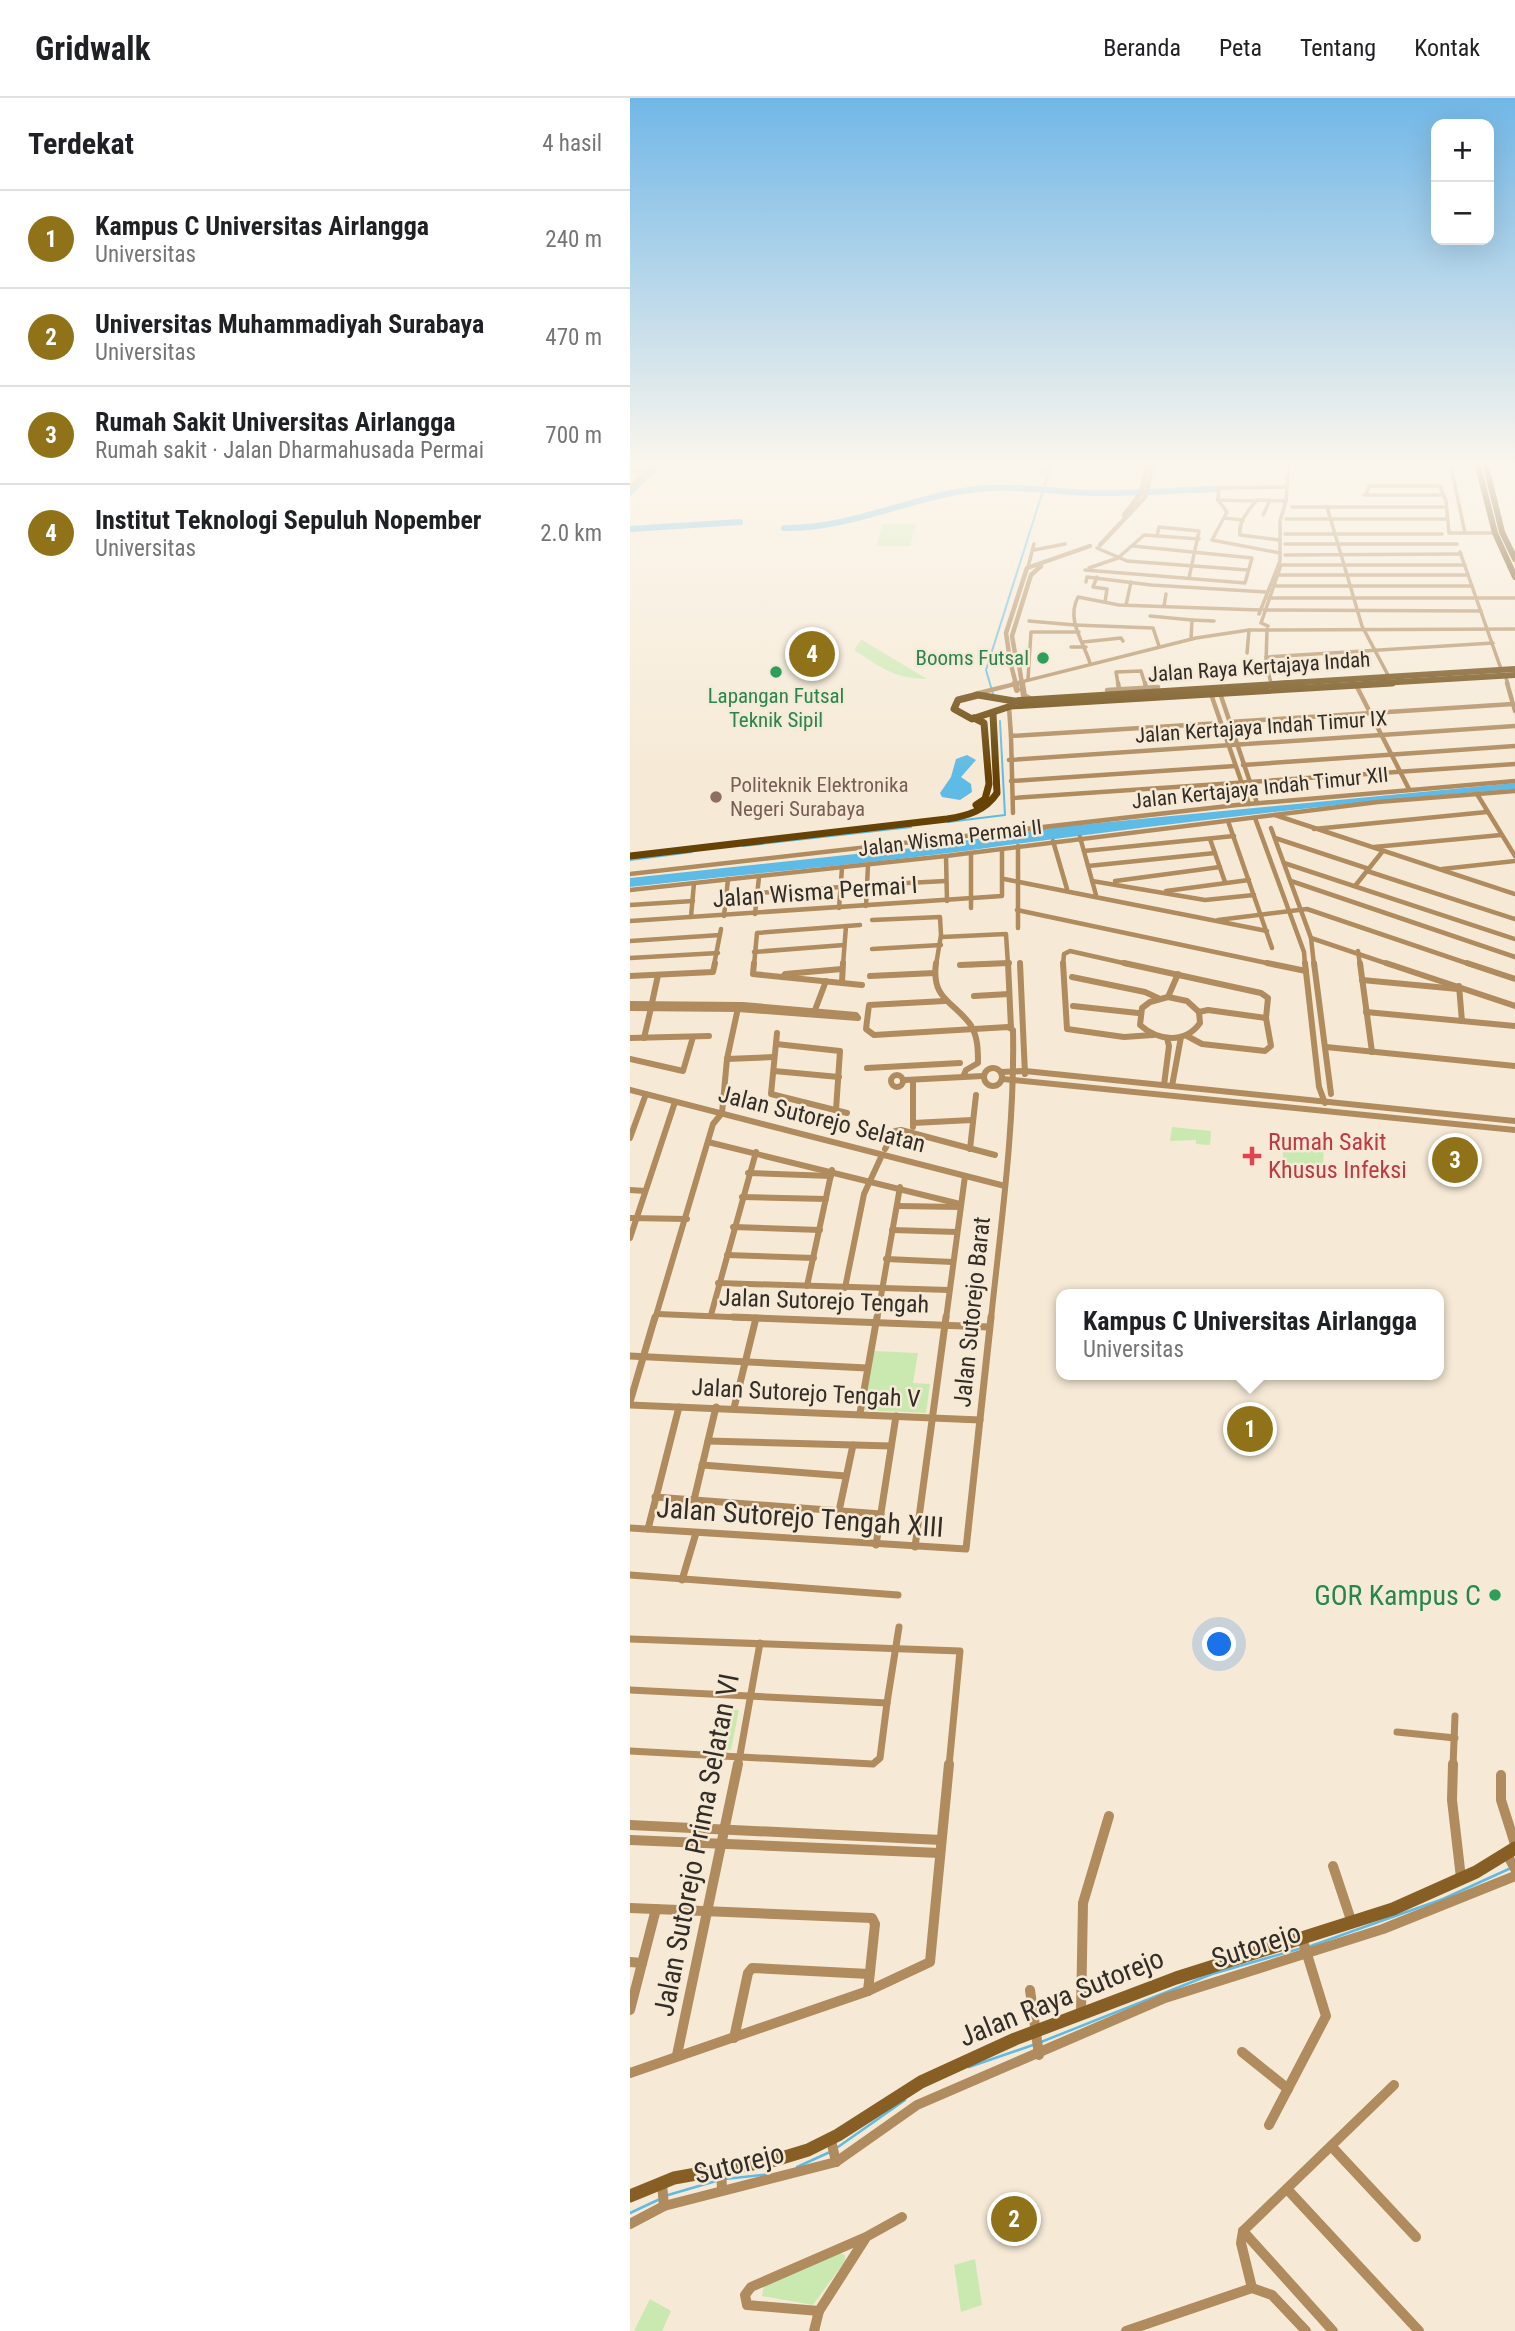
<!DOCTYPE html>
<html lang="id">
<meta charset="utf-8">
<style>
body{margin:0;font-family:"Roboto Condensed",sans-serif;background:#f6f6f6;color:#202124}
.controls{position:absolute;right:21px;top:21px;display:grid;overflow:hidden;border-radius:14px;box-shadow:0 7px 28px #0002}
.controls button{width:63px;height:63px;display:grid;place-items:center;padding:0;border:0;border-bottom:2px solid #e0e0e0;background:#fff;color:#202124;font:35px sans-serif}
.you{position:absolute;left:590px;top:1547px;width:24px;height:24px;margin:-18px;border:5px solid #fff;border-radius:50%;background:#1a73e8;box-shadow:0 0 0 10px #1a73e833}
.badge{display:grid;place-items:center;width:46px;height:46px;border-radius:50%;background:#907218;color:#fff;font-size:23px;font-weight:700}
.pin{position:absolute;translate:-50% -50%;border:4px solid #fff;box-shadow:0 2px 7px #0006}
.popup{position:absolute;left:426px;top:1191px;width:388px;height:91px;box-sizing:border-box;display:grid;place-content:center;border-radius:14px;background:#fff;filter:drop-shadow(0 2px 5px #0005);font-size:23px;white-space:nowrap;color:#757577}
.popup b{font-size:26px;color:#202124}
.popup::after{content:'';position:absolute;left:50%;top:100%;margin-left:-14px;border:14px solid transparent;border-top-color:#fff}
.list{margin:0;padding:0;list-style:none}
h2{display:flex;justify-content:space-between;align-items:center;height:91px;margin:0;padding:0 28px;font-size:30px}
h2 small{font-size:23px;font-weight:400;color:#757577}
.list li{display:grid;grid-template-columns:46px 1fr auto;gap:21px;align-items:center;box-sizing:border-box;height:98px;padding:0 28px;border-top:2px solid #e0e0e0}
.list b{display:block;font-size:26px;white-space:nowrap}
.list p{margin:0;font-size:23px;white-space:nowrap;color:#757577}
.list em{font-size:23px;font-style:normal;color:#757577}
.map{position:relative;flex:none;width:885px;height:2233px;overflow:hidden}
header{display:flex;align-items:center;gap:42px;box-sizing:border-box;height:98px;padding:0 35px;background:#fff;border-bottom:2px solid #e0e0e0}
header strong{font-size:33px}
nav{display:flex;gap:38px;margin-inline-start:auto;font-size:24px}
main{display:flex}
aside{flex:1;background:#fff}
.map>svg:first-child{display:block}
</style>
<header>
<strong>Gridwalk</strong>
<nav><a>Beranda</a><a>Peta</a><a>Tentang</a><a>Kontak</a></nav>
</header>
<main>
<aside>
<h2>Terdekat<small>4 hasil</small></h2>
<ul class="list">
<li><span class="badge">1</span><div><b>Kampus C Universitas Airlangga</b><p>Universitas</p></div><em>240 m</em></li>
<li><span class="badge">2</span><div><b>Universitas Muhammadiyah Surabaya</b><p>Universitas</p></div><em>470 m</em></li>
<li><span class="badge">3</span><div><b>Rumah Sakit Universitas Airlangga</b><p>Rumah sakit · Jalan Dharmahusada Permai</p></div><em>700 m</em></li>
<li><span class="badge">4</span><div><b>Institut Teknologi Sepuluh Nopember</b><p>Universitas</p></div><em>2.0 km</em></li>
</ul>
</aside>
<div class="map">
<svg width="885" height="2233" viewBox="0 0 885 2233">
<rect width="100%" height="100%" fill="#f6ead6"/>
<!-- green -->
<g fill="#c9e9b0">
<path d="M253,426H286L280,448H246Z"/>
<path d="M232,541V542L297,581C263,580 252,570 224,552Z"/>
<path d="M542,1029L581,1033L580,1047L566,1046V1042L540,1043Z"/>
<path d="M654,1043L694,1047L693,1069L686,1072L652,1068Z"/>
<path d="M243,1253L288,1255L283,1285L300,1286L296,1315L233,1312Z"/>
<path d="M88,1611L109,1612L101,1652L80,1651Z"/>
<path d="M210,2155L215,2157V2163L183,2207L132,2198L134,2188Z"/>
<path d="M345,2161L352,2207L331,2214L324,2167Z"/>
<path d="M20,2201L41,2213L32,2233H4Z"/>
</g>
<!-- water -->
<g fill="#5ebbe5">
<path d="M337,657L346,662L331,679L341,686L342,694L330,702L312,699L310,695L321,679L326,661Z"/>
<path d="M885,685V691C710,704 537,726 364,749C243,766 121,775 0,789V780L291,749L427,729Z"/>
</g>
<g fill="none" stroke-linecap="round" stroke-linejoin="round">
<!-- stream-far1 -->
<g stroke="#5ebbe5" stroke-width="2">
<path d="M363,596L356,572L422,364"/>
<path d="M318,724L375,717L370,623"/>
<path d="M113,748L281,729"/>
<path d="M0,762L62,754"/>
</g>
<!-- stream -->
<g stroke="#5ebbe5" stroke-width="2.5">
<path d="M678,1849L813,1801L881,1770"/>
<path d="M411,1944L582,1876L672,1850"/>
<path d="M339,1969L403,1947"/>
<path d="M208,2049L275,2002"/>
<path d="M167,2069L200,2054"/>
<path d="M95,2081L142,2076"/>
<path d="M38,2097L86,2083"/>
<path d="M0,2115L30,2101"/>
</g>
<!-- river -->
<g stroke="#5ebbe5" stroke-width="6">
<path d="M413,372L416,364"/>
<path d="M0,394L31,364"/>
<path d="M154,430C220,432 291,394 357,390C393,388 428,394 463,395C504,396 545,392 586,391"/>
<path d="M0,431L110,424"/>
</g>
<!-- minor-far4 -->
<g stroke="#af8b5e" stroke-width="3.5">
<path d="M1,364L23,367"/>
<path d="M820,364L835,435"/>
<path d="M0,372L16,374"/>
<path d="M0,389L27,364"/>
<path d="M736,396L739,388H810L816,403L819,435H865"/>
<path d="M734,397H813"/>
<path d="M588,402L597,414L582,442L650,455"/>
<path d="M588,402L589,390L657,389"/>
<path d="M588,402L626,403"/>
<path d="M662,409H814"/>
<path d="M697,409L732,528L759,579"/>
<path d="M633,417L640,402"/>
<path d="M594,420L613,422"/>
<path d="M656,421H816"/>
<path d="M655,436H812"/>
<path d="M527,438L529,429L569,433L559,480"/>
<path d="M649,442L610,437C608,423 619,412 627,402L656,403"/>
<path d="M655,446H827"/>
<path d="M467,450L497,463L618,472"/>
<path d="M404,452L435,446"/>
<path d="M830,454L871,571"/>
<path d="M655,457L831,456"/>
<path d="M398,469L404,446"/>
<path d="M459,470L488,460L514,437L569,441"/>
<path d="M455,472L615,485L622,460L503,448"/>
<path d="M647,477H838"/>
<path d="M467,479L463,489L477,491L475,504"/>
<path d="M456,484L457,479L521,487L636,494"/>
<path d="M643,488H842"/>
<path d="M639,500H885"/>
<path d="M496,507L501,484"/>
<path d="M534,508L536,496"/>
<path d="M634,512L851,513"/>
<path d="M629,516L650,463V423L656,403L659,364"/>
<path d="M520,518L562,522L561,541"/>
<path d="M562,522L584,523"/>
<path d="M399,523L445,527"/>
<path d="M445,527L523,530L529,548"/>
<path d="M638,528L631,525L651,467H835"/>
<path d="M637,531L636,565L641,585"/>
<path d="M453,544L491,540L493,543"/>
<path d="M441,549H456"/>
<path d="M617,555L619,532"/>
<path d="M636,559L863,545"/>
<path d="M460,565C453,543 436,522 448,499L489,507L629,512"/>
<path d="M875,577L878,586"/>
<path d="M398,581L401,534H449"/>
<path d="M383,586L566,540L619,532L885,531"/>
<path d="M488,586L486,574L511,573L515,586"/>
</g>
<!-- minor-far3 -->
<g stroke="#af8b5e" stroke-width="4.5">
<path d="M488,585L490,596"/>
<path d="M515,585L516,589"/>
<path d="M877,585L885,613"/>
<path d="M726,587L779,691"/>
<path d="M477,592L528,589"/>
<path d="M590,595L627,705"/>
<path d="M345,596L389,585"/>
<path d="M581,596L619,706"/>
<path d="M379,609L381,638"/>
<path d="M600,624L883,606"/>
<path d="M379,662L885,628"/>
<path d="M613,667L885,648"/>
<path d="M381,683L605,668"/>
<path d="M847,696L885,758"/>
<path d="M383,700L885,666"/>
<path d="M383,715L381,638L591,625"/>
<path d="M645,717L885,796"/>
<path d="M625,720L674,854L675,867"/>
<path d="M598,723L642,850"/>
<path d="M641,730L681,840L684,867"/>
<path d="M684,731L857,714"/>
<path d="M450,739L466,797"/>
<path d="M645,740L739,771"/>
<path d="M580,741L595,784"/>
<path d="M423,743L437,791"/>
<path d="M388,748V830"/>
<path d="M744,749L871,737"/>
<path d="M454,753L604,738"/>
<path d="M341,755V810"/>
<path d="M316,758L317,803"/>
<path d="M654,765L885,841"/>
<path d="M458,768L585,755"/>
<path d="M812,771L885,763"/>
<path d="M737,773L885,821"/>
<path d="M0,776L607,707L885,683"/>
<path d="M374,781L637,833"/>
<path d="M462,783L575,802L624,797"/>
<path d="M485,783L590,769"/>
<path d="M661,783L885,859"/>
<path d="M237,787L316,783"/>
<path d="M725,788L752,754"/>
<path d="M0,792L316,758L748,704L885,693"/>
<path d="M536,793L619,782"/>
<path d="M128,795L211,789"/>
<path d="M0,807L63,803"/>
<path d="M236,808L238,767"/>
<path d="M209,810L212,770"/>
<path d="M387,812L646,867"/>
<path d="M125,816L129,779"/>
<path d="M94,818L98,781"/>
<path d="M61,819L64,785"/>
<path d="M242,822L310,819L311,837L306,867"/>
<path d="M588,822L677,811L842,867"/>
<path d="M0,823L372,798V751"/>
<path d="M312,839L376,836L378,867"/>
<path d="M681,840L761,867"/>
<path d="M0,843L90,837"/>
<path d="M242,851L311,847"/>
<path d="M728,853L730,867"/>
<path d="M124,854L214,847"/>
<path d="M0,860L88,855"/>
<path d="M84,867L91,831"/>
<path d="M124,867L127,835L230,827"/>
<path d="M213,867L216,828"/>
<path d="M340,867L379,865"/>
<path d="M433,867L434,856L440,853L502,867"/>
</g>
<!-- minor-far2 -->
<g stroke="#af8b5e" stroke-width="6">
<path d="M124,865L123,876L232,887"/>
<path d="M306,865C301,901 323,903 340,926C348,938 348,952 348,965L336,972L333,979"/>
<path d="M378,865L381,930"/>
<path d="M390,865L395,976"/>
<path d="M433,865L437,931L494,939L523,937"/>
<path d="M494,865L631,895L638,900L636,920"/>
<path d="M637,865L676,873"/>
<path d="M675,865L689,989L695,1005"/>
<path d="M684,865L701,996"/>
<path d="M730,865L742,954"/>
<path d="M756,865L885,908"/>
<path d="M837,865L885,881"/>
<path d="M330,867L379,865"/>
<path d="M0,878L83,874L85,865"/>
<path d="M240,878L305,875"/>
<path d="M153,879L155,876L212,871"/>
<path d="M442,879L515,894L528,900"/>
<path d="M732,882L828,891"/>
<path d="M212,885L213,865"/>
<path d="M829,888L832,923"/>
<path d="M344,898L379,896"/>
<path d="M538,899L557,903L569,914L570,925C555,946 528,943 510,927L512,910L520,904Z"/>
<path d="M538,899L548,876"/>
<path d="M315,903L239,907L236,931L244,937L378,929L383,932C385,1028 371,1125 361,1221"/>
<path d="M22,905L28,877"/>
<path d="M0,906L113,907L226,917L228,920L108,911L0,910"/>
<path d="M443,908L508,915"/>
<path d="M185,912L196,883"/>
<path d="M569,914L578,912L636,920"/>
<path d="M736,914L885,928"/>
<path d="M147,935L141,996L217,1015"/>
<path d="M557,938L572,946L635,953L641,948L636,920"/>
<path d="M0,940L79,938"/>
<path d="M14,940L21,910"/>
<path d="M146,946L210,953L206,1012"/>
<path d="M696,949L885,968"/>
<path d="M0,961L53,973L63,939"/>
<path d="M97,961L144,959"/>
<path d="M237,970L330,965"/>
<circle cx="363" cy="979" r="9"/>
<path d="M144,973L209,979"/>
<path d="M371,974L395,973L885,1023"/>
<circle cx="267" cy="983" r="6"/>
<path d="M373,981L885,1032"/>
<path d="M275,982L353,978"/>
<path d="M283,982V1029"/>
<path d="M534,987L539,948L537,940"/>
<path d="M542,988L551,939"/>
<path d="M0,992L375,1088"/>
<path d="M92,1015L97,961L108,910"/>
<path d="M283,1025L342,1022"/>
<path d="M0,1040L16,996"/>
<path d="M78,1044L330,1106"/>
<path d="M255,1051L265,1033L271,1032L365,1057"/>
<path d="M340,1051L346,997"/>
<path d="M118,1075L201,1078"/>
<path d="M0,1092L15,1093"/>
<path d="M112,1099L196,1101"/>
<path d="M267,1108L330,1109"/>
<path d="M0,1120L57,1121"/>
<path d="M103,1129L190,1132"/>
<path d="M262,1132L327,1134"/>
<path d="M0,1140L45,1004"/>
<path d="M97,1157L184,1160"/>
<path d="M256,1161L323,1164"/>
<path d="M88,1185L319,1192"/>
<path d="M177,1188L202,1072"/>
<path d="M215,1190L234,1096L252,1057"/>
<path d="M28,1216L147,1221"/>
<path d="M81,1217L126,1054"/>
<path d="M25,1221L83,1026L92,1015"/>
<path d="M247,1221L270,1089"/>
<path d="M316,1221L335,1078"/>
</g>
<!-- minor-far1 -->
<g stroke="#af8b5e" stroke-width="7">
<path d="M103,1219L359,1229"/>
<path d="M0,1258L237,1270"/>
<path d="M0,1304L25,1219"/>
<path d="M0,1307L350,1322"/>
<path d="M104,1310L126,1220"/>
<path d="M230,1315L247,1219"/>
<path d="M78,1343L261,1348"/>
<path d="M72,1367L216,1378"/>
<path d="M25,1399L251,1416"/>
<path d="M64,1402L86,1309"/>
<path d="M209,1413L223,1347"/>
<path d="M0,1430L336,1451L361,1219"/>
<path d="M18,1431L49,1309"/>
<path d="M246,1447L266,1318"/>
<path d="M285,1449L316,1219"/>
<path d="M0,1477L268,1497"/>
<path d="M52,1482L66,1435"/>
<path d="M0,1541L330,1553L319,1668"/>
<path d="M0,1592L257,1605L269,1529"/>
<path d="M767,1634L825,1640"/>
<path d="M0,1653L243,1666L250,1660L257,1605"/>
<path d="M108,1668L130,1545"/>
<path d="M823,1668L825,1618"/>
</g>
<!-- minor -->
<g stroke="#af8b5e" stroke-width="10">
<path d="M823,1666L822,1702L831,1780"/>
<path d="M871,1677V1702L885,1746"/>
<path d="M0,1727L311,1742"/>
<path d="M0,1742L310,1755"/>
<path d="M877,1756L885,1771"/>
<path d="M703,1768L722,1825"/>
<path d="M0,1810L242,1820L245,1826L238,1893"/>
<path d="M0,1864L12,1865"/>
<path d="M400,1892L409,1957"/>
<path d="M0,1912L26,1811"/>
<path d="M451,1915L453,1805L479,1718"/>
<path d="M104,1940L118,1875L122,1870L239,1876"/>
<path d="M612,1954L658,1991"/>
<path d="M47,1957L108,1666"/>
<path d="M0,1975L238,1893L300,1864L319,1666"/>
<path d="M639,2027L696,1918L672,1840"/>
<path d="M201,2042L206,2064"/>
<path d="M702,2049L786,2139"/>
<path d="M91,2072L92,2091"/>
<path d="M32,2086L34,2108"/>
<path d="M657,2091L789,2233"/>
<path d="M0,2126L34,2108L206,2064L287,2007L535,1900L753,1831L885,1778"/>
<path d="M613,2133L703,2233"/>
<path d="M622,2190L611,2145L613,2133L764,1987"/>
<path d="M189,2213L117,2207L115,2197L121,2189L236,2139L272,2119"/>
<path d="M184,2233L189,2213L235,2141"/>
<path d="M496,2233L622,2190L642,2197L676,2233"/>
</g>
<!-- tertiary-far1 -->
<g stroke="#af8b5e" stroke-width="4.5">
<path d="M494,417L511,395L518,364"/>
<path d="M470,447L515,399L524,364"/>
<path d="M386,561L382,538L401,477L411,468"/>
<path d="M380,562L376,535L397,470L460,448"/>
<path d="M381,567L386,586"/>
<path d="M389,567L392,586"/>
</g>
<!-- tertiary -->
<g stroke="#af8b5e" stroke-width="6">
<path d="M385,585L387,592"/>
<path d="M392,585L394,598L402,602"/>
</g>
<!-- secondary -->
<path stroke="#875f25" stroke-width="13" d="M0,2098L44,2080L145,2062L178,2052L208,2037L291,1984L385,1941L546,1880L763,1811L846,1774L885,1750"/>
<!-- primary-far1 -->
<g stroke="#664204" stroke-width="6">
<path d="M847,364L865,435L885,479"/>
<path d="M855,364L872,434L885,461"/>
<path d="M643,586L885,571"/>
<path d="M734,586L885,577"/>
</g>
<!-- primary -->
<g stroke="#664204" stroke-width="7">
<path d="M670,585L384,603L348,597L328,602L324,611L342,621L381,608L762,585"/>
<path d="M344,620L354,625L359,686L355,701L346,707"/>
<path d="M0,758L317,721C337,718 355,713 367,695L363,616"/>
</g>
</g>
<!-- sky -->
<linearGradient id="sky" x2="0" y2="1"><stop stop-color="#71b7e7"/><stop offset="0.54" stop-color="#fbf6ed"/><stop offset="1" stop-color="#fbf6ed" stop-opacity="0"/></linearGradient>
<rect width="885" height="677" fill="url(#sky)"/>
<!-- markers -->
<g fill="#2e9e5b" stroke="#f6ead6" stroke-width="2.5">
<circle cx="413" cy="560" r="7"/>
<circle cx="146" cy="574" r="7"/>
<circle cx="865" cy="1497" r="7"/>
</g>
<circle fill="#8d6e63" stroke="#f6ead6" stroke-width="2.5" cx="86" cy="699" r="7"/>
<path fill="#e0444e" stroke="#f6ead6" stroke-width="2.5" d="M618.5 1047.5h7v7h7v7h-7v7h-7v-7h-7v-7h7z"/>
<g text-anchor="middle" stroke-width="5" stroke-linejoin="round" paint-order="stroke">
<!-- far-leisure labels -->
<g font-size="21" fill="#27864d" stroke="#f6ead6" text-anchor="end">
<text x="399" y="567">Booms Futsal</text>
<text x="146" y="605" text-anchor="middle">Lapangan Futsal<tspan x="146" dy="24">Teknik Sipil</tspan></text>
</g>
<!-- far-street labels -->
<g font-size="21" fill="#322d26" stroke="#f6ead6">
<text transform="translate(629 569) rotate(-4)" y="7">Jalan Raya Kertajaya Indah</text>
<text transform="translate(631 629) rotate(-4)" y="7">Jalan Kertajaya Indah Timur IX</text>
<text transform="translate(630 690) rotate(-6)" y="7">Jalan Kertajaya Indah Timur XII</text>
<text transform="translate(320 740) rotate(-7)" y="7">Jalan Wisma Permai II</text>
</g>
<!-- far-education labels -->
<g font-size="21" fill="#785e54" stroke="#f6ead6" text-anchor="start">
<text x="100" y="694">Politeknik Elektronika<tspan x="100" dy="24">Negeri Surabaya</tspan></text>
</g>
<!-- street labels -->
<g font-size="24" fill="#322d26" stroke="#f6ead6">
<text transform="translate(185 794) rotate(-4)" y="8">Jalan Wisma Permai I</text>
<text transform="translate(192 1021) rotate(14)" y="8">Jalan Sutorejo Selatan</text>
<text transform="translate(194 1203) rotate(2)" y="8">Jalan Sutorejo Tengah</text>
<text transform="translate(342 1214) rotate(-84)" y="8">Jalan Sutorejo Barat</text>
<text transform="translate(176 1295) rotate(3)" y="8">Jalan Sutorejo Tengah V</text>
</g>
<!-- health labels -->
<g font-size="24" fill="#be3a42" stroke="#f6ead6" text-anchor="start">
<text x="638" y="1052">Rumah Sakit<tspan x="638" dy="28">Khusus Infeksi</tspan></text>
</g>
<!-- near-street labels -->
<g font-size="28" fill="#322d26" stroke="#f6ead6">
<text transform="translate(170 1419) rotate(4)" y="10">Jalan Sutorejo Tengah XIII</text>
<text transform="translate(66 1747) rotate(-79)" y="10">Jalan Sutorejo Prima Selatan VI</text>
<text transform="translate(626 1847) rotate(-18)" y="10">Sutorejo</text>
<text transform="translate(431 1899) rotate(-22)" y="10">Jalan Raya Sutorejo</text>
<text transform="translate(109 2065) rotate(-14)" y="10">Sutorejo</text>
</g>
<!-- near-leisure labels -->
<g font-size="28" fill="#27864d" stroke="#f6ead6" text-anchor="end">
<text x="851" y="1507">GOR Kampus C</text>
</g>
</g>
</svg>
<div class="controls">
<button>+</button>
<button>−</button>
</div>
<div class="you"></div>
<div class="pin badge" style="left:620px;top:1331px">1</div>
<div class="popup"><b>Kampus C Universitas Airlangga</b>Universitas</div>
<div class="pin badge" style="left:384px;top:2121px">2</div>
<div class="pin badge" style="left:825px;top:1062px">3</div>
<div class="pin badge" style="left:182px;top:556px">4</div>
</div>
</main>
